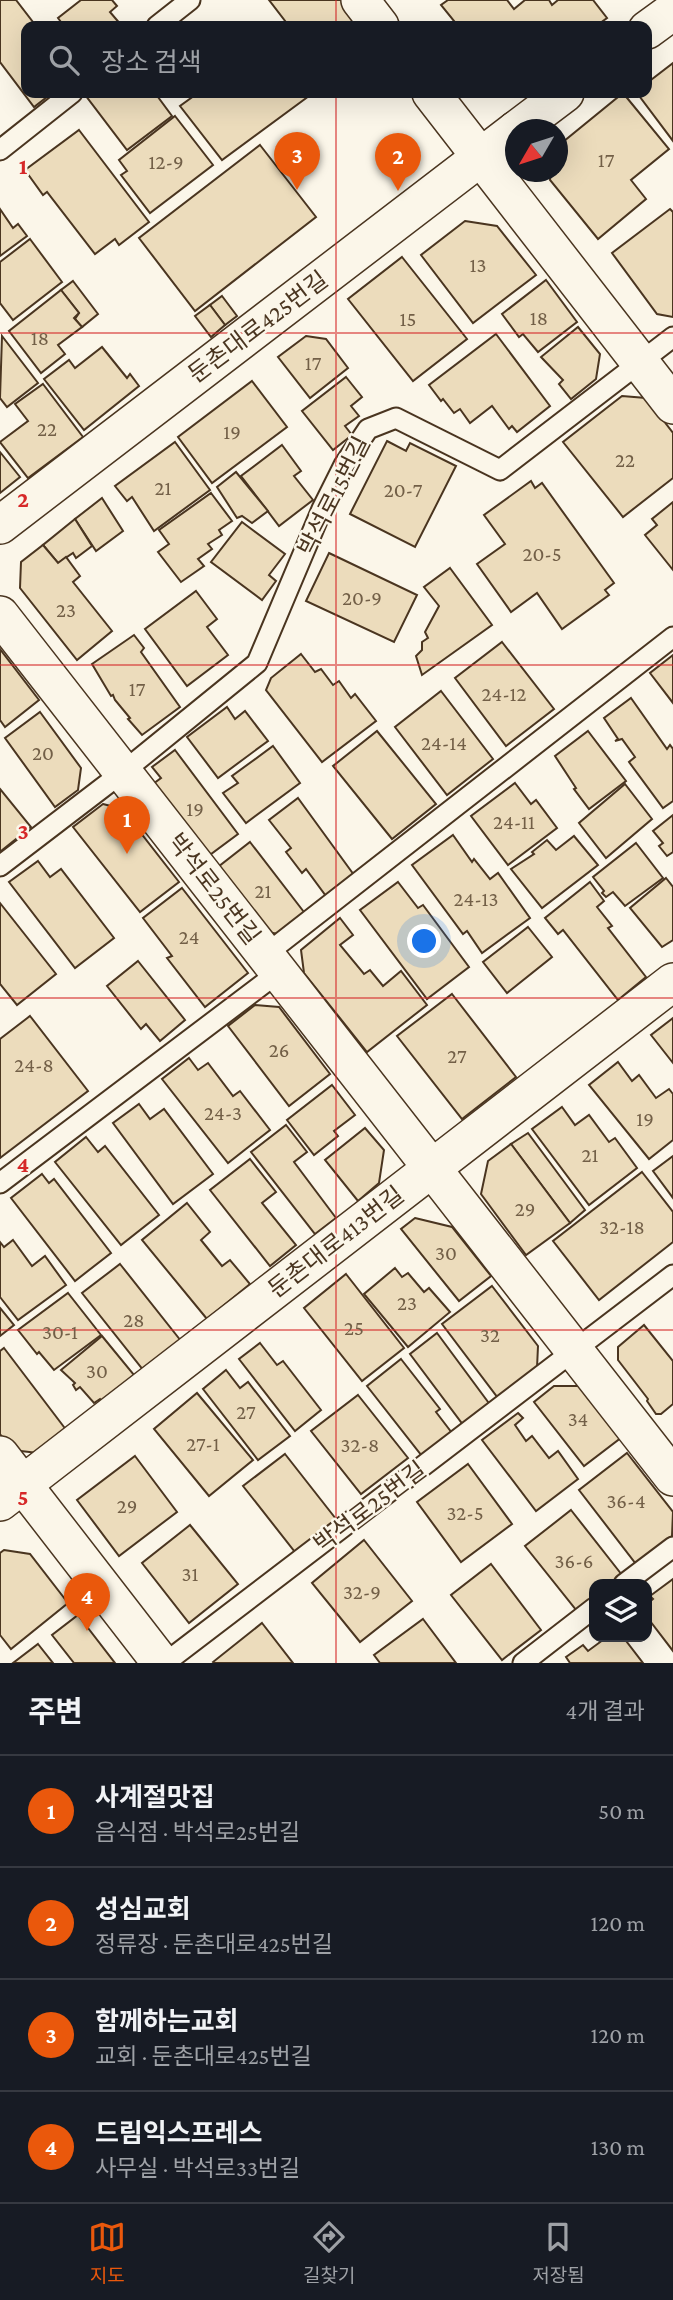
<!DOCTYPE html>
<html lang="ko">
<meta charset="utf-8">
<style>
body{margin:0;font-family:"Crimson Pro","Noto Sans KR",serif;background:#242831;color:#f1f3f6}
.controls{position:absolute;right:21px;bottom:21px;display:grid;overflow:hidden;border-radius:14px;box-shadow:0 7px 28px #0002}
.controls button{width:63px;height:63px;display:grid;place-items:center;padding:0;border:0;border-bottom:2px solid #363941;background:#171b24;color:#f1f3f6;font:35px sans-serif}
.compass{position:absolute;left:505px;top:119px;width:63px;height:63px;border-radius:50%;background:#171b24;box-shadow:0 7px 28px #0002;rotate:231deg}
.you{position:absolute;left:425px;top:942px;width:24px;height:24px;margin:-18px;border:5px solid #fff;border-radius:50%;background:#1a73e8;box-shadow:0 0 0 10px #1a73e833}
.badge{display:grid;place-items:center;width:46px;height:46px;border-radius:50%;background:#ea580c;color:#fff;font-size:23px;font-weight:700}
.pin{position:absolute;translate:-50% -58px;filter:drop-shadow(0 2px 4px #0008)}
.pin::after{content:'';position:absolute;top:37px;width:24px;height:21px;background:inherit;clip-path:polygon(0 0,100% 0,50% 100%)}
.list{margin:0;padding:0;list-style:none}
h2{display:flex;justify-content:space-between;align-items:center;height:91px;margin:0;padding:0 28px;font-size:30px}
h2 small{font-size:23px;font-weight:400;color:#9ea1a6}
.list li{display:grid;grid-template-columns:46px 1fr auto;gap:21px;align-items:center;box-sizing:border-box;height:112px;padding:0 28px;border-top:2px solid #363941}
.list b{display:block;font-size:26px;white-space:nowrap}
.list p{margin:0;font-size:23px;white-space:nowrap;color:#9ea1a6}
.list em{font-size:23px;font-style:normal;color:#9ea1a6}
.icon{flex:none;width:38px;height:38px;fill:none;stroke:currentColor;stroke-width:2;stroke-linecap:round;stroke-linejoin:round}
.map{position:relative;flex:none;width:673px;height:1663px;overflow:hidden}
.search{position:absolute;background:#171b24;box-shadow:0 7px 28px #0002;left:21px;right:21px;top:21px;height:77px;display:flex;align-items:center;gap:18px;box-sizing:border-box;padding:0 24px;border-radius:14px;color:#9ea1a6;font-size:26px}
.sheet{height:539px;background:#171b24}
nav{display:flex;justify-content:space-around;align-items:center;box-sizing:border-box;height:98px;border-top:2px solid #363941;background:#171b24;font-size:19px;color:#9ea1a6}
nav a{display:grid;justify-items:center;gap:4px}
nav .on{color:#ea580c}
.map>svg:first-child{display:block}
</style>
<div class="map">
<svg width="673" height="1663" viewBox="0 0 673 1663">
<rect width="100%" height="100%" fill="#fbf6e9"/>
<!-- building -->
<g fill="#ecdcbc" stroke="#4a3520" stroke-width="2">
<path d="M0,0H16L36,26H26V93H52L34,107L0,62Z"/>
<path d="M81,0H112L117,6L110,12L122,26H64L58,18Z"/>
<path d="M269,0H345L365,26H289Z"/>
<path d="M448,0H507L514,9L525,0H549L552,5L558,0H593L607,18L596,26H458L441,5Z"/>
<path d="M673,63V141L637,93H647V83Z"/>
<path d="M89,93H155L172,116L127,150L86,96Z"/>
<path d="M198,93H313L222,160L180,106Z"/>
<path d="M623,93L669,149L631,180L646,199L598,239L550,180L551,172H558V146Z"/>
<path d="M175,116L213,165L150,213L121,175L127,171L119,160Z"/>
<path d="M79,130L149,222L119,245L115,239L95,254L47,192L43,195L25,170Z"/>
<path d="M260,145L316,217L195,311L139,238Z"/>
<path d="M0,209L13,228L18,224L27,236L0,256Z"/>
<path d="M670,209L673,212V317L657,314L612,253Z"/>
<path d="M465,221L497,226L536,275L473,323L421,255Z"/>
<path d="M30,239L62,282L13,320L0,303V262Z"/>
<path d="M402,257L467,339L413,381L348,299Z"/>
<path d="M546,280L577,322L538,352L523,334L519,337L502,314Z"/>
<path d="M73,281L98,314L82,327L75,319L79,313L61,290Z"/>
<path d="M61,290L79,313L74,318L82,327L58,345L65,354L41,373L9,331Z"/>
<path d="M222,296L237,316L225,325L210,305Z"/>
<path d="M210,305L225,325L211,337L195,316Z"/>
<path d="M578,327L600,354L596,379L571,399L559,384L563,380L541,357Z"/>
<path d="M496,334L550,406L517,432L512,426L509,429L492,406L470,423L460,409L454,413L443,399L441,401L429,385Z"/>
<path d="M2,336L38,383L7,407L0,398Z"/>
<path d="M306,336L326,339L348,368L310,398L278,357Z"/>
<path d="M102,347L127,378L130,374L139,386L84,430L44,379L69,360L75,368Z"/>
<path d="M346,377L362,397L351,406L359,416L345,426L352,435L333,450L302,411Z"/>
<path d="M252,381L287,427L212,483L178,437Z"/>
<path d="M43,384L83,437L28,478L0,442L28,421L15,404Z"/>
<path d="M622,396L646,398L673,433V478L623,517L563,442Z"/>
<path d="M387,441L406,451L410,443L456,466L415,547L350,514Z"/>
<path d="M175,442L210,490L154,531L132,497L127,501L115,486Z"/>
<path d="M282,445L301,471L294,476L313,500L279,526L241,476Z"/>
<path d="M0,452L20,477L0,493Z"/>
<path d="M236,472L268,511L252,523L242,516L237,518L217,487Z"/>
<path d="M531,481L535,488L542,483L614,583L605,590L609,595L562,629L537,593L511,612L477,564L505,544L484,515Z"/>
<path d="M211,493L232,521L219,530L222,535L208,544L212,549L198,559L204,566L181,582L158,552L169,544L159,530Z"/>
<path d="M102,498L123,531L96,551L75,519Z"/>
<path d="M673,502V570L645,535L657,525L652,519Z"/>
<path d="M75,519L92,546L76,558L73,553L58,563L43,545Z"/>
<path d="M242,522L285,554L269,575L276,581L262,600L211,562Z"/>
<path d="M43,545L58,563L66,557L80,576L73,582L112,631L77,660L20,588L21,562Z"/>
<path d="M329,553L417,595L394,642L306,601Z"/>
<path d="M450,568L492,625L422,675L416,656L422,650V642L428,638L425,632L439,606L424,587Z"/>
<path d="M196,591L217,619L207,627L228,655L187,686L145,629Z"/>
<path d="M134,635L144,648L141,652L180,707L142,735L128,719L130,718L115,700L113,695L111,696L92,664Z"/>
<path d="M502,642L554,709L506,746L455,678Z"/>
<path d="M0,649L39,700L5,727L0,720Z"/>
<path d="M301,654L315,672L321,669L333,685L339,681L351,698L355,694L376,721L322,762L266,690L271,678Z"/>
<path d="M673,655V703L650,673Z"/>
<path d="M441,691L493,759L447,795L395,727Z"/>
<path d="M631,698L667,749L670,745L673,749V801L663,808L629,762L635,757L622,739L615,741L618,739L604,718Z"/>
<path d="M227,707L235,719L245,711L268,741L218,778L187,737Z"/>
<path d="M40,712L81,768L78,790L55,807L5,738Z"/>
<path d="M377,731L436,804L392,839L333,766Z"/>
<path d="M588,731L626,781L589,809L574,789L576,788L555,756Z"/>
<path d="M273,746L300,783L246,823L223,793L238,783L232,776Z"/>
<path d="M175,750L238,834L207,857L153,784L161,778L152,767Z"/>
<path d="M515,783L531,804L536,800L557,828L508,865L471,816Z"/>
<path d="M625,784L652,819L606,858L579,823Z"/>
<path d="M0,789L31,827L1,851L0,850Z"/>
<path d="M298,798L354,875L326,896L306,869L302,873L286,852L291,848L269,820Z"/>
<path d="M103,804L122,809L179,882L140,912L73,827Z"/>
<path d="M673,815V852L667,856L659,846L663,843L653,831Z"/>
<path d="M453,835L472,862L474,859L490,879L498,873L530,918L482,953L467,931L463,934L412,865Z"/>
<path d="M574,836L598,865L542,908L511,869L534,854L532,852L547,840L556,850Z"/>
<path d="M250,842L307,916L283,935L268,932L218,867Z"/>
<path d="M636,843L663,878L625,906L613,892L606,897L602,893L604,891L593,877Z"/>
<path d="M38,861L50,877L61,869L114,938L75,968L9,882Z"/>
<path d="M666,878L673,887V940L662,947L630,908Z"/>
<path d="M398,882L418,908L423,905L469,967L427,999L360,910Z"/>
<path d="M590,882L604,901L597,907L612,926L608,928L646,977L618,1000L563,930L558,934L545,918Z"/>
<path d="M182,888L248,973L205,1007L167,958L172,956L143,918Z"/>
<path d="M0,903L56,974L17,1005L0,984Z"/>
<path d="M340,918L353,935L340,945L364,974L370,970L383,986L401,971L427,1005L367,1052L304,973L301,950Z"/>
<path d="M528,927L552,957L507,993L483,962Z"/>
<path d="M138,961L185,1020L160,1041L146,1024L141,1029L107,986Z"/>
<path d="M452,994L516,1077L462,1119L397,1036Z"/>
<path d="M255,1005L279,1007L330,1074L289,1106L228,1026Z"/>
<path d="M30,1016L88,1091L0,1158V1039Z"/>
<path d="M673,1018V1063L651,1035Z"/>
<path d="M189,1058L198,1070L208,1063L233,1096L240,1091L270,1130L228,1163L162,1079Z"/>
<path d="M618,1062L632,1081L639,1075L656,1098L669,1089L673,1094V1140L649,1159L589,1085Z"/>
<path d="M332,1085L355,1115L334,1131L338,1136L314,1155L287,1120Z"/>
<path d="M139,1104L150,1119L164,1109L213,1174L173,1204L113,1123Z"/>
<path d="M562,1107L575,1125L589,1115L609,1142L615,1138L637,1168L589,1205L532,1129Z"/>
<path d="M286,1125L307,1152L294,1162L336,1218L315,1234L251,1152Z"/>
<path d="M365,1128L384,1150L379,1183L358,1201L325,1160Z"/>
<path d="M528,1133L585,1210L570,1223L511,1144Z"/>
<path d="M86,1137L98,1152L105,1146L159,1215L121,1245L55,1162Z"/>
<path d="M511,1144L570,1223L526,1255L481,1194L488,1161Z"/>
<path d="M673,1156V1198L653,1171Z"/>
<path d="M250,1159L276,1192L262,1203L296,1245L270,1266L210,1190Z"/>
<path d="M642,1172L673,1212V1242L599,1300L553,1241Z"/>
<path d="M42,1174L49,1183L54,1179L111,1253L75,1281L11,1198Z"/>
<path d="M187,1203L210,1232L201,1240L222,1266L230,1260L250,1284L207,1319L142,1240Z"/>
<path d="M415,1218L452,1227L491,1276L459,1301L401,1229Z"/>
<path d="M13,1240L32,1266L45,1256L66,1285L18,1320L0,1297V1242L4,1247Z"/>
<path d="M120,1264L185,1346L148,1376L82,1293Z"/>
<path d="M395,1268L402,1277L408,1273L424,1292L429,1288L450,1312L408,1347L364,1294Z"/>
<path d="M346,1274L404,1348L362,1381L304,1308Z"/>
<path d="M492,1286L538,1346L537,1368L498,1398L442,1324Z"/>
<path d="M68,1293L101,1335L54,1370L39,1352L37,1354L18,1330Z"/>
<path d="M0,1308L14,1325L0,1336Z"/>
<path d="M644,1325L673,1361V1404L661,1414H656L647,1401L648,1399L618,1360V1347Z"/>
<path d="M437,1333L491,1406L464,1426L410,1354Z"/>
<path d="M102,1336L139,1381L107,1408L100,1399L94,1403L80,1387L76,1390L73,1385L75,1383L61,1370Z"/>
<path d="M260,1343L277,1365L283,1361L321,1410L295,1431L239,1359Z"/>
<path d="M4,1348L67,1431L38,1453L12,1450L0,1434V1351Z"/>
<path d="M401,1359L440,1409L436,1412L452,1433L422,1456L367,1386Z"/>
<path d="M226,1370L240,1388L248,1382L290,1436L258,1460L203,1389Z"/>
<path d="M554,1386H582L622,1437L584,1466L534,1402Z"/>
<path d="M197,1393L253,1460L209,1496L154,1429Z"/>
<path d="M358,1395L408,1458L361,1494L311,1431Z"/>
<path d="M518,1413L523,1418L515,1425L526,1441L532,1436L549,1458L558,1451L578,1479L536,1511L482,1440Z"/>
<path d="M627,1453L673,1512L672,1536L636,1564L579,1490Z"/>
<path d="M285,1454L336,1519L295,1552L243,1486Z"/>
<path d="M135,1456L177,1512L119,1556L77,1500Z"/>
<path d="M468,1464L512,1524L461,1562L417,1502Z"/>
<path d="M571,1510L622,1575L611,1584H594V1597L577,1611L525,1546Z"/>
<path d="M190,1525L238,1584L189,1623L142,1563Z"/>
<path d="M364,1540L412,1601L360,1642L312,1583Z"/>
<path d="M4,1550L30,1554L68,1603L11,1649L0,1635V1553Z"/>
<path d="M491,1564L541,1630L502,1660L451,1595Z"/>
<path d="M673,1579V1651L647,1617V1604L653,1599L650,1596Z"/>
<path d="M78,1615L115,1663H74L52,1635Z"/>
<path d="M423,1619L456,1663H380L374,1655Z"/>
<path d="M262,1623L293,1663H214L213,1662Z"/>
<path d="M607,1637H623L643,1663H570L566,1657L583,1645L588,1651Z"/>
<path d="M38,1644L53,1663H13Z"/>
</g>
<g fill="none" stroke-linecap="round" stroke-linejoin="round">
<!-- lane casing -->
<g stroke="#4a3520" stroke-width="23">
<g id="lane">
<path d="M157,26L190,0"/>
<path d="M0,150L72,93"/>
<path d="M0,866L123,772L257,663L322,509L344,465L368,429L396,418L500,470L673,337"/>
<path d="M265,955L673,637"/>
<path d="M0,1183L279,972"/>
<path d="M624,1584L673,1547"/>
<path d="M165,1663L673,1275"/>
<path d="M523,1663L594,1608"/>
</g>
</g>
<!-- street casing -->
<g stroke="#4a3520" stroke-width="40">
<g id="street">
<path d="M360,0L380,26"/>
<path d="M647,30L673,11"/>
<path d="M431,93L673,405"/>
<path d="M516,130L565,93"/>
<path d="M0,525L516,130"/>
<path d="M0,615L673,1477"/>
<path d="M0,1455L161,1663"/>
<path d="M0,1502L673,982"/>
</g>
</g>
<!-- lane -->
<use href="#lane" stroke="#fbf6e9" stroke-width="19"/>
<!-- street -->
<use href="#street" stroke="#fbf6e9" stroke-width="37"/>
</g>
<!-- grid -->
<path fill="none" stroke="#d62828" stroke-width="2" stroke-opacity="0.55" d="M336,0V26M336,93V1663M0,333H673M0,665H673M0,998H673M0,1330H673"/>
<g text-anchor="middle" stroke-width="5" stroke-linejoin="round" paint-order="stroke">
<!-- number labels -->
<g font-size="21" fill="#725f47">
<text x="606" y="167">17</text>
<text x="166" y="169">12-9</text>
<text x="478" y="272">13</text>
<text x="539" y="325">18</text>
<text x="408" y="326">15</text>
<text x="40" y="345">18</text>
<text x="313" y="370">17</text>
<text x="47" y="436">22</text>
<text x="232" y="439">19</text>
<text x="625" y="467">22</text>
<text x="163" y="495">21</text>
<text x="403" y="497">20-7</text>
<text x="542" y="561">20-5</text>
<text x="362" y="605">20-9</text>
<text x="66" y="617">23</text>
<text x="137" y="696">17</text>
<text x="504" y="701">24-12</text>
<text x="444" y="750">24-14</text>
<text x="43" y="760">20</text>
<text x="195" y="816">19</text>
<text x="514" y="829">24-11</text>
<text x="263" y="898">21</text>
<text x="476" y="906">24-13</text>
<text x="189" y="944">24</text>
<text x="279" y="1057">26</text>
<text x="457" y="1063">27</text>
<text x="34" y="1072">24-8</text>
<text x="223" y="1120">24-3</text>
<text x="645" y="1126">19</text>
<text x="590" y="1162">21</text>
<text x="525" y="1216">29</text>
<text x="622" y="1234">32-18</text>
<text x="446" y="1260">30</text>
<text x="407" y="1310">23</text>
<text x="134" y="1327">28</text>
<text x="354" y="1335">25</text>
<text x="60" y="1339">30-1</text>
<text x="490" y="1342">32</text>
<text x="97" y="1378">30</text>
<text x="246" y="1419">27</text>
<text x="578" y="1426">34</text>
<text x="203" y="1451">27-1</text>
<text x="360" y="1452">32-8</text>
<text x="626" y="1508">36-4</text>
<text x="127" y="1513">29</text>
<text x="465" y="1520">32-5</text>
<text x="574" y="1568">36-6</text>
<text x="190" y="1581">31</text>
<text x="362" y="1599">32-9</text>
</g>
<!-- street labels -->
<g font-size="24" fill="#4a3520" stroke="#fbf6e9">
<text transform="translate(258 327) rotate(-37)" y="8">둔촌대로425번길</text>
<text transform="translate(334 496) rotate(-63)" y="8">박석로15번길</text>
<text transform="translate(214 889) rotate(52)" y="8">박석로25번길</text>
<text transform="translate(336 1242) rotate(-38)" y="8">둔촌대로413번길</text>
<text transform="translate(370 1507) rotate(-37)" y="8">박석로25번길</text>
</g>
</g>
<g font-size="23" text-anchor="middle" font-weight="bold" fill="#d62828" stroke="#fbf6e9" stroke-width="5" stroke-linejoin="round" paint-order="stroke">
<text x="23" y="174">1</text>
<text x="23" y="507">2</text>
<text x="23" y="839">3</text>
<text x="23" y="1172">4</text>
<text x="23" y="1505">5</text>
</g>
</svg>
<div class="controls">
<button><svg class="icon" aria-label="layers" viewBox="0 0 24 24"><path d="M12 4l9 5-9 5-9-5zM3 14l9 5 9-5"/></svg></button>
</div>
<svg class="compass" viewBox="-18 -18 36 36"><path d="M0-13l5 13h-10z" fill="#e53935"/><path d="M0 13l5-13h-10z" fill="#9ea1a6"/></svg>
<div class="you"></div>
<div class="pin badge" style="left:127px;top:854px">1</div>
<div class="pin badge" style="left:398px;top:191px">2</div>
<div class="pin badge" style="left:297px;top:190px">3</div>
<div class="pin badge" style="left:87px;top:1631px">4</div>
<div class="search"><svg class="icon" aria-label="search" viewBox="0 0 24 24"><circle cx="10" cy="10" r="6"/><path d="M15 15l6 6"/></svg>장소 검색</div>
</div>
<section class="sheet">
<h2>주변<small>4개 결과</small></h2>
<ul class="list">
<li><span class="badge">1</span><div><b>사계절맛집</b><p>음식점 · 박석로25번길</p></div><em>50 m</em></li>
<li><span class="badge">2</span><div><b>성심교회</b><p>정류장 · 둔촌대로425번길</p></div><em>120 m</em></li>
<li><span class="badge">3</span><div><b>함께하는교회</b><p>교회 · 둔촌대로425번길</p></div><em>120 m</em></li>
<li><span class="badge">4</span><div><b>드림익스프레스</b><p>사무실 · 박석로33번길</p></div><em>130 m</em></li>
</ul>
</section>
<nav>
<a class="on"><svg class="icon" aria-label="map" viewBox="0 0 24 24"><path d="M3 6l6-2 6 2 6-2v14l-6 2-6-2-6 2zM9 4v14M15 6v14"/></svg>지도</a>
<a><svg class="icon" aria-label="directions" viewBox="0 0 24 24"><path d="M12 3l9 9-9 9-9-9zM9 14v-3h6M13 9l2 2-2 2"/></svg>길찾기</a>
<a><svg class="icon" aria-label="saved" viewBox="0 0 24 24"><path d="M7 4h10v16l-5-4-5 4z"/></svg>저장됨</a>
</nav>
